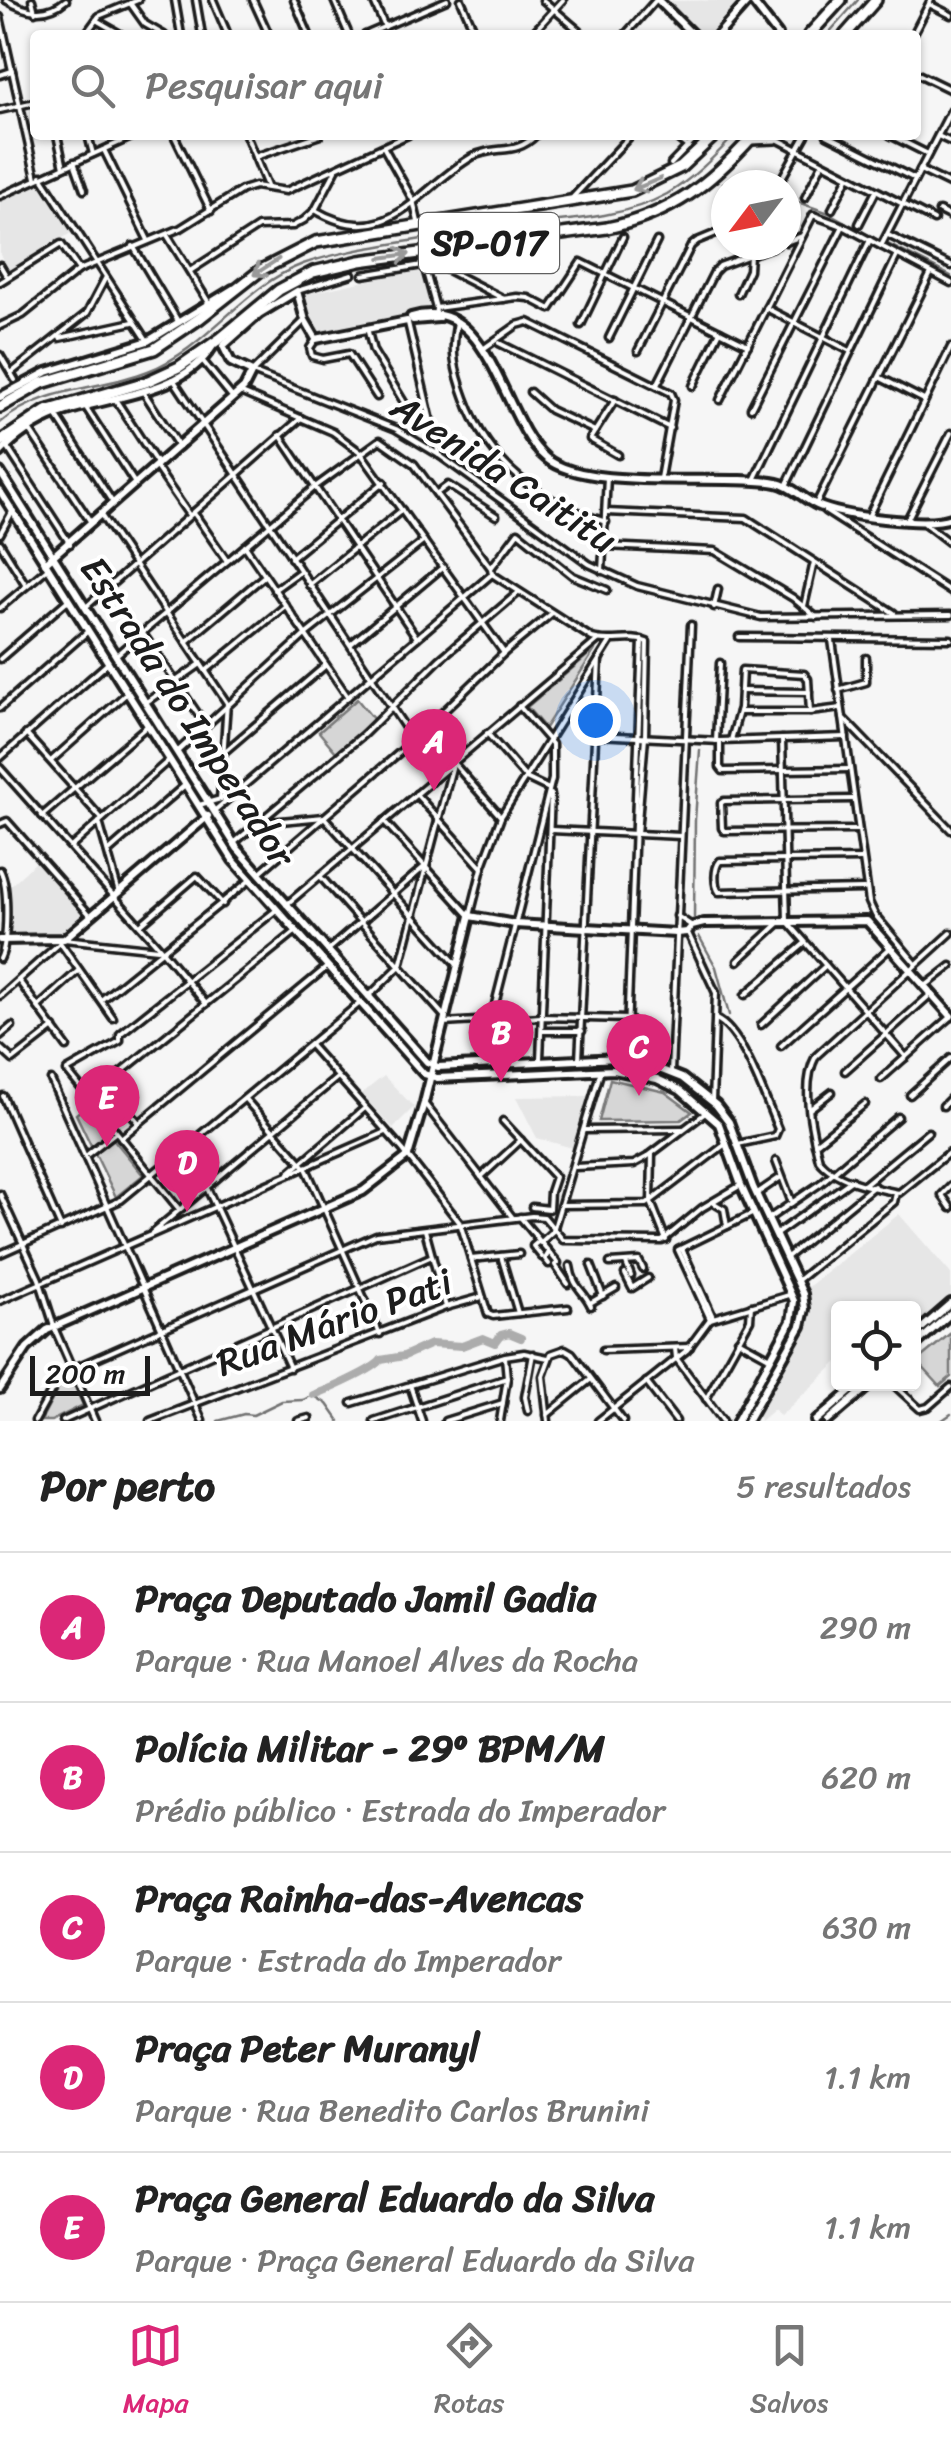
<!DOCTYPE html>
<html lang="pt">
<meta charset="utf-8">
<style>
body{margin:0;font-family:Sriracha,sans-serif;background:#f6f6f6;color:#222}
.controls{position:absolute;right:30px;bottom:30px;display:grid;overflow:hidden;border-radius:10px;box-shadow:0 2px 8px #0004}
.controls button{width:90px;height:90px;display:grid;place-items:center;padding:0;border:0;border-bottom:2px solid #e0e0e0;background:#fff;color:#222;font:50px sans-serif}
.compass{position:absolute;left:711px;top:170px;width:90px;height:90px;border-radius:50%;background:#fff;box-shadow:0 2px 8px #0004;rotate:238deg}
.scale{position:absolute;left:30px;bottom:25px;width:120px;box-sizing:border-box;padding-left:10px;border:5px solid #1c1c1c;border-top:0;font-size:28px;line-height:35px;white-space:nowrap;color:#1c1c1c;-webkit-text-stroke:8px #fff;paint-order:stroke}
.you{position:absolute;left:595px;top:720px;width:35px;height:35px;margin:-25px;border:8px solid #fff;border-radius:50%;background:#1a73e8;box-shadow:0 0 0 15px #1a73e833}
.badge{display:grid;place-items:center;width:65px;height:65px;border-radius:50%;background:#db2777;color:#fff;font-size:32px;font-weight:700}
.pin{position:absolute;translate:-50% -82px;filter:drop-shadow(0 2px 5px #0008)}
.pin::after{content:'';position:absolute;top:52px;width:35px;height:30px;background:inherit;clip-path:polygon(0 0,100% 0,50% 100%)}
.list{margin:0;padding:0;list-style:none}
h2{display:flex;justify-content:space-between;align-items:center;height:130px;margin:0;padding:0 40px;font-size:42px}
h2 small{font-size:32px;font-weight:400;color:#767676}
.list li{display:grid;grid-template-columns:65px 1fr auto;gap:30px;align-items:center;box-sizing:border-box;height:150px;padding:0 40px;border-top:2px solid #e0e0e0}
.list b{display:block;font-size:38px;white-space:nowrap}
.list p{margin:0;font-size:32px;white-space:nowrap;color:#767676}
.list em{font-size:32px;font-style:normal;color:#767676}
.icon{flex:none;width:55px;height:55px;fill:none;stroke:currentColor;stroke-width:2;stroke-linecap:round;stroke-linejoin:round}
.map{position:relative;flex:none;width:951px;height:1421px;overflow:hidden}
.search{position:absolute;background:#fff;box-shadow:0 2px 8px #0004;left:30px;right:30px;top:30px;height:110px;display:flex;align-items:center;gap:25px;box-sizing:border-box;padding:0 35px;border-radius:10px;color:#767676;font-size:38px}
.sheet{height:880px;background:#fff}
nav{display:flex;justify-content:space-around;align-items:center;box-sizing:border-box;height:140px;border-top:2px solid #e0e0e0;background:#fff;font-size:28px;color:#767676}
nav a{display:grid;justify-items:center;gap:5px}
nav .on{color:#db2777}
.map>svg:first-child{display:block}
</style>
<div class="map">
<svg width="951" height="1421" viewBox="0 0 951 1421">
<rect width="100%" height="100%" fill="#f6f6f6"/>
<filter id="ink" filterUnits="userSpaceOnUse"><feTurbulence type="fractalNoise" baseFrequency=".01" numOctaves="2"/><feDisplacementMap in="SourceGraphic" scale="20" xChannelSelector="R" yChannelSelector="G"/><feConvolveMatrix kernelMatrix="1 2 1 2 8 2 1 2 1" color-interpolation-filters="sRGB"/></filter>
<g filter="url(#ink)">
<!-- built -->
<g fill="#e6e6e6">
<path d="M743,0L712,35H697L662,1Z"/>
<path d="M40,183L74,231L11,271L0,255V201Z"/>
<path d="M421,269L432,307L322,336L315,330L305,294Z"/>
<path d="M37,861L84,913L61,934H14L9,930L10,886Z"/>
<path d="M384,1076L414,1107L393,1128L361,1094Z"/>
<path d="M590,1096L576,1149L537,1138L516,1097Z"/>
<path d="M899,1214L951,1274V1299L914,1332V1308H838V1362L780,1416L774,1409L760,1421L758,1413L808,1321L807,1288Z"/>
</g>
<!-- green -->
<g fill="#d6d6d6" stroke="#797979" stroke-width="2.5">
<path d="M595,649V650L545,728L527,707Z"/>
<path d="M357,699L374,720L336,752L319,732Z"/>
<path d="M610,1079L665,1092L692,1112L681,1120L599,1121Z"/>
<path d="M86,1106L143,1175L116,1197L76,1114Z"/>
<path d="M951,1333V1377L940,1386L917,1361Z"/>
<path d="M70,1376L83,1405L51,1421H41L61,1383Z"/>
</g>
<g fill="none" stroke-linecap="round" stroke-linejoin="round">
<!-- stream -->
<g stroke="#727272" stroke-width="2.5">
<path d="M827,35L858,0"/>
<path d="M723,183L729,185"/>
<path d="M786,198L829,213L878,240"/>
<path d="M886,243L951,276"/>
<path d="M0,423C44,386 98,391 148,371C208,348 243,286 303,264C341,251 382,246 422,239C449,235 477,229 504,226C557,220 618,221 667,194C694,178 714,157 735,135"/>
<path d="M694,917L695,820L700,750"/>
<path d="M699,936L716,967L729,1015"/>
<path d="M218,1421L244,1414L253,1415L282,1401L303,1400L313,1395L327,1404L339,1421"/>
<path d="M941,1421L951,1414"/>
</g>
<!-- river -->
<path stroke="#acacac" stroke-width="8" d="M313,1395C326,1391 375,1369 381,1360L404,1356L431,1344L462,1346L483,1338L495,1343L501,1335L509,1333L521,1338"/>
<!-- street casing -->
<g stroke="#1c1c1c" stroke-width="11">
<g id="street">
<path d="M6,0C26,12 46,17 66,0"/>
<path d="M32,0L35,12"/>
<path d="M175,0L181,35"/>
<path d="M196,0L202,35"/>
<path d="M213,0L228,35"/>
<path d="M253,0L269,35"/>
<path d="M294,0L309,35"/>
<path d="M334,0L349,35"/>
<path d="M373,0L385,27"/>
<path d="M461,0L476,35"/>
<path d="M543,0L584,35"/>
<path d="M130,3L145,24L164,35"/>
<path d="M929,4L951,15"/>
<path d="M0,17L36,178"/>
<path d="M96,20L122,35"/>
<path d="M85,35L99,16L138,0"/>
<path d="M365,35L447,0"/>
<path d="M531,35L563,0"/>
<path d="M625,35L656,0"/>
<path d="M913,35L931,0"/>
<path d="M916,73L951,90"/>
<path d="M0,75L12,71"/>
<path d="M0,110L35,102"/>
<path d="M57,135L64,167"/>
<path d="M88,135L93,154"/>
<path d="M174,135L211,211"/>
<path d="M246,135L267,186"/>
<path d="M673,135L688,147"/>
<path d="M827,135L915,179"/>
<path d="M890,135L928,154"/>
<path d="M938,136L951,142"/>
<path d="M775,138L934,220"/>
<path d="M384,148L413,200L419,226"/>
<path d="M104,150L148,240"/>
<path d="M255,157L320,135"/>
<path d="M74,162L84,190"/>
<path d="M671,164L699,135"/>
<path d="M920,170L951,185"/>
<path d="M41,176L147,340"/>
<path d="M778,185L806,135"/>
<path d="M0,196L136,135"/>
<path d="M573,197L631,135"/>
<path d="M805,198L821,166"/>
<path d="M832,209L848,178"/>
<path d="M315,210C388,253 417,189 472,157C496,144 515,157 536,135"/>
<path d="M939,211L951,217"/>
<path d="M859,224L875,193"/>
<path d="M167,235L209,303"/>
<path d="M888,235L951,266"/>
<path d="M786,242L802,236"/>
<path d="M133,246L179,323"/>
<path d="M881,246L951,110"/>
<path d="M0,265L7,277"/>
<path d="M424,265L436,308"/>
<path d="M190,271L258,227L293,226L304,220L315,210L336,170"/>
<path d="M363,275L434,263L504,299"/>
<path d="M0,282L61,244L79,270"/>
<path d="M297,291L352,274"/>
<path d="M738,294L749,270L750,255"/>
<path d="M766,308L850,351"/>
<path d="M435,317L436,308L517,297L529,298L550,309L581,262L748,345"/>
<path d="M305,320L252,372L396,429L439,455L589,564L637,586L761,617L951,615"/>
<path d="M457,322C450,351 455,371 465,398C490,467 539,501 606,522"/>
<path d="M408,323L439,455"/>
<path d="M581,325L623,237"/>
<path d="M0,326L23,315L79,270L181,228L242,190L255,186L286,191L408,135"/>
<path d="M367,328L373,351L405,404"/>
<path d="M60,338L133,322"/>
<path d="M609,338L657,241"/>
<path d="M316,339L310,348L312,356L323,359L349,354L377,397"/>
<path d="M499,343L670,428"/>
<path d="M483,349L517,325L528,322L671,393L674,400L660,478"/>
<path d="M638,351L691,246L697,241L726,229"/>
<path d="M0,355L15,380"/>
<path d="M202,360L233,398"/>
<path d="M11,373L87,313L106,277"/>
<path d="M881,378L924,400"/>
<path d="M173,379L424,756L440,772"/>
<path d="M657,385L714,272L720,266L777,245"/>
<path d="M693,386L720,331"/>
<path d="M530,392L550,410L595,431"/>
<path d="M144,393L179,447"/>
<path d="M242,393L333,432L360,452L504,653"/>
<path d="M115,399L158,465"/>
<path d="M615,400L590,439L618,455"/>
<path d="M720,400L813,215L843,226L951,283"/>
<path d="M85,406L134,482"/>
<path d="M751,408L843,226"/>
<path d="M56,415L113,503"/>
<path d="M29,429L90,521"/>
<path d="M280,435L417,638"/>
<path d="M7,447L70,544"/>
<path d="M156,467L189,515"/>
<path d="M755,478L870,240"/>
<path d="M786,486L897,256"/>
<path d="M437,493L448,485L496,516"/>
<path d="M816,504L931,273"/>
<path d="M825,511L951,592"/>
<path d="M193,512L227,561"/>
<path d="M606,512L746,518L894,613"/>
<path d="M101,515L227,703L220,799"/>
<path d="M869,515L951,347"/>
<path d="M908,518L951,433"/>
<path d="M925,524L951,544"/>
<path d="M0,534L12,512"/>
<path d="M0,543L26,585"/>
<path d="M245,546L348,697"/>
<path d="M605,546L715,551L793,598L816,617"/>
<path d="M291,558L384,482"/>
<path d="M491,568L518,532L573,576L607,590"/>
<path d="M602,571L607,477"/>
<path d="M309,585L402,510"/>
<path d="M274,590L299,572"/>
<path d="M87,606L301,418"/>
<path d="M804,606L814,562"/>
<path d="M714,607L718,589"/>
<path d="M0,608L48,568"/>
<path d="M142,632L206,726"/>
<path d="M739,637L951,639"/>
<path d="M832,640L869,902L875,915L916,964"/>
<path d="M186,642L263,577"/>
<path d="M351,644L443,567"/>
<path d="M115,656L315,487L380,440L414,464L491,568L492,574L592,638C610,644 630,635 647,642L645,737L637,834"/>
<path d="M0,659L68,600"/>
<path d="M207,670L284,607"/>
<path d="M838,690L866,682V658"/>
<path d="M741,691L809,692"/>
<path d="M145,703L202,663"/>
<path d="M0,708L88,631"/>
<path d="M739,712H810L841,708"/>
<path d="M843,718L951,830"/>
<path d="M487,733L526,778L549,789"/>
<path d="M26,734L102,819"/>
<path d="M596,735L720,741L846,737"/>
<path d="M782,739L787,921L906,1057"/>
<path d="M731,740L740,708L742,670L804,674L808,679L810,712"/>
<path d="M716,741L720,663"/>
<path d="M720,741V767L723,771L850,769"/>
<path d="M177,752L305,635L424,541"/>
<path d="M224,752L326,665"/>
<path d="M0,758L108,663"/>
<path d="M52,760L127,693"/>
<path d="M455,765L501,817"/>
<path d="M0,768L160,948L206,1004"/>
<path d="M416,794L482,868"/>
<path d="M853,799L724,801L721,803L722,828L724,831L857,830"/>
<path d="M199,805L228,797"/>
<path d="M214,811L492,574"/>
<path d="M42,816L147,726"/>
<path d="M384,821L470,916"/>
<path d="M99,822L119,893"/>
<path d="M259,823L324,817L458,966"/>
<path d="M0,824L7,821L91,916"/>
<path d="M551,830L681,836"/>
<path d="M234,843L363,735L440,659L519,592"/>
<path d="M71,847L168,761"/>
<path d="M108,852L185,785"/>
<path d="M861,859L720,861C714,868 714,885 719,892L864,889"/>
<path d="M0,870C9,886 8,943 0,959"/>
<path d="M259,873L414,740L504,653L551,614"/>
<path d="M320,876L445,1017"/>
<path d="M286,905L598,640"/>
<path d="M470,916L482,868L501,817L610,642"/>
<path d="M677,916L692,926"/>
<path d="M140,925L197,876L223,904"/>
<path d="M688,933L716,993L712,1102"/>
<path d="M951,933L816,1056C800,1085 812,1130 819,1160C835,1181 874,1188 899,1193L951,1151"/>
<path d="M64,939L158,949"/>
<path d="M59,941L113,1018"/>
<path d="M327,951L424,867"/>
<path d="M738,961L778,924"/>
<path d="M19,981L67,1047"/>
<path d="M924,987L951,966"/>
<path d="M745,995L805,943"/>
<path d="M0,996L60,943"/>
<path d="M368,997L400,966L453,764"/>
<path d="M101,1000L250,880"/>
<path d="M38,1007L79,970"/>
<path d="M716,1019C743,1031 766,1102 778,1129L775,1136L738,1144"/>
<path d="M491,1020L552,779V744L519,706"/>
<path d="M444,1023L541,1017L629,1019"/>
<path d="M761,1025L824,967"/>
<path d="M542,1031H582"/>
<path d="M0,1036L12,1026"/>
<path d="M310,1045L403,1150L460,1223L488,1314L493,1316L568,1308"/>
<path d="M781,1046L890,948"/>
<path d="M0,1048L13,1060L54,1028"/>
<path d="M540,1059L551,794"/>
<path d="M626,1059L642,640"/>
<path d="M579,1060L599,660"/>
<path d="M845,1071L931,994"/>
<path d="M671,1072L691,625"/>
<path d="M881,1079L951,1017"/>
<path d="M51,1080L202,1420"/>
<path d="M910,1095L951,1058"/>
<path d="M3,1096L61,1228"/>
<path d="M245,1099L306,1168L380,1334"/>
<path d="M424,1103L513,1218"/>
<path d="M943,1106L951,1098"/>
<path d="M810,1109L832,1092"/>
<path d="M503,1121L555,1177L550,1192L549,1209L532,1207"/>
<path d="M139,1123L110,1088L109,1082L295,932"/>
<path d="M584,1130L683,1129"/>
<path d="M121,1138L327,967"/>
<path d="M815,1144L865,1104"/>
<path d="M88,1154L116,1132"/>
<path d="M652,1154L651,1202L666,1240"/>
<path d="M776,1161L792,1203"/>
<path d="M575,1167L634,1164L647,1157L704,1114"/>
<path d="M289,1173L365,1108"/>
<path d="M481,1177L521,1140"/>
<path d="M865,1184L928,1132"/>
<path d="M206,1186L290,1368"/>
<path d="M951,1186L942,1195L951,1208"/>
<path d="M0,1194L39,1279L56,1332L95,1421"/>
<path d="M756,1194L781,1177"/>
<path d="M714,1203L724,1209L727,1226"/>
<path d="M561,1205L647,1204L727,1143"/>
<path d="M179,1209L67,1071L120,1041V1034L275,911"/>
<path d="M520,1217L558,1263L555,1265L568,1284"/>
<path d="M768,1219L821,1183L898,1117"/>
<path d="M425,1230L446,1307"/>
<path d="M152,1233L338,1077"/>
<path d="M775,1235L852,1180"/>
<path d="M539,1241L533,1246L542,1257"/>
<path d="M540,1243L553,1231L601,1070"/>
<path d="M682,1249L713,1317"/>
<path d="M0,1254L121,1200L360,1003"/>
<path d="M501,1256L518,1313"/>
<path d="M786,1258L874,1186"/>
<path d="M471,1259L519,1254"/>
<path d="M610,1263L639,1261L643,1269"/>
<path d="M626,1263L631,1276"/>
<path d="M549,1264L545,1259L549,1252"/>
<path d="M591,1265L603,1296"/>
<path d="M570,1266C573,1288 584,1290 591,1306"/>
<path d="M625,1274L632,1288L648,1278"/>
<path d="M797,1281L894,1202L896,1193"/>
<path d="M0,1301L386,1132"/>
<path d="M590,1303L616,1288"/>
<path d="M710,1319L678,1250L754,1213"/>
<path d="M738,1340L769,1357"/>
<path d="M675,1348L676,1358L723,1421"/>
<path d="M603,1350L690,1347"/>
<path d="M646,1382L676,1421"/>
<path d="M893,1384L920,1409L928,1407L951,1387"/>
<path d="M410,1385L422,1421"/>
<path d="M706,1399L750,1320L751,1306"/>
<path d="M352,1403L505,1356L524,1353L548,1358"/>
<path d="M528,1411L525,1397L533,1354"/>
<path d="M547,1415L590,1380"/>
<path d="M35,1421L58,1379L72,1369L376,1235L532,1216L544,1217L563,1240L662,1241L702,1208L741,1185"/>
<path d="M63,1421L432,1256"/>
<path d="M150,1421L446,1307L482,1297"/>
<path d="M298,1421L309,1418"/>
<path d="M374,1421L507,1378"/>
<path d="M445,1421L503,1403"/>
<path d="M500,1421L507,1378L505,1357"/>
<path d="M548,1421L543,1376L551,1354L565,1349L572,1353L623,1421"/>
<path d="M598,1421L687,1350L710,1319L789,1295"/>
</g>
</g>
<!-- secondary casing -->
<g stroke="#1c1c1c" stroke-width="14">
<g id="secondary">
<path d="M658,0L693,35"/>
<path d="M751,0L778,35"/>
<path d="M718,35L749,0"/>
<path d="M411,317C491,293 501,420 546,458C586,492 721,473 777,483C792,486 803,499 817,505C841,516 927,527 951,518"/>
<path d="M413,320L438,318"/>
<path d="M0,397L47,372L148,341L233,289"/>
<path d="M0,453C16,436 37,422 58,414C109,395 181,396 213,346"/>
<path d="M0,472L237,848L427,1062L438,1067L618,1058L644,1063L682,1078L716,1105L729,1122L753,1187L803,1294L805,1309L801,1326L747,1421"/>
<path d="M0,491L233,860L424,1074L437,1078L614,1070L657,1079L680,1090L719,1124L741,1185L794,1301L791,1321L737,1421"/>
<path d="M45,563L244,388L252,372L231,362L223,346L259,314L297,291L305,320L316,339L407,321"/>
<path d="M0,940L64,939L208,816"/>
<path d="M914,1335L951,1303"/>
<path d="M914,1346L951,1313"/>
<path d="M0,1389L27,1348L47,1330L363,1191L408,1156L424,1103L470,916L515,924L676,933L687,932L692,926L704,923L867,921L951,1016"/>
<path d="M816,1421L859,1384"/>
<path d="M828,1421L871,1384"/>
</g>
</g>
<!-- highway casing -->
<g stroke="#1c1c1c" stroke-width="16">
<g id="highway">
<path d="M809,35L841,0"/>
<path d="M845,35L876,0"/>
<path d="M750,139L775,138"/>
<path d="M0,407L42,383L154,349L200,318L261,270L316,242L632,191L681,167L715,135"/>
<path d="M0,442L46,411L146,382L179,367L221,338L279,290L313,272L360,261L607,228C673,214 710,184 754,135"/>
</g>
</g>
<!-- street -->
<use href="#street" stroke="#fff" stroke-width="4"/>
<!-- secondary -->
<use href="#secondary" stroke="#fff" stroke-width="6"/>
<!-- highway -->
<use href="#highway" stroke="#fff" stroke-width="9"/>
</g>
<!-- one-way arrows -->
<defs><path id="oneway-shaft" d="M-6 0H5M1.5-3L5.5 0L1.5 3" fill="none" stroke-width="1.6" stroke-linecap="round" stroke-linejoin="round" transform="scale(2.5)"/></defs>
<g stroke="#999">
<use href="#oneway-shaft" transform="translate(647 184) rotate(157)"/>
<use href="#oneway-shaft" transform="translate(395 256) rotate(-8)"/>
<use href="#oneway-shaft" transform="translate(266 267) rotate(147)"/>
</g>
</g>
<g text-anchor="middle" stroke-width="8" stroke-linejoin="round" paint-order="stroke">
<!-- shield labels -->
<rect fill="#fff" stroke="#606060" stroke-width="2.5" x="419" y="213" width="140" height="60" rx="8"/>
<g font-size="35" font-weight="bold" fill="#1c1c1c">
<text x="489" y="255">SP-017</text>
</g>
<!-- street labels -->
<g font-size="38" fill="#1c1c1c" stroke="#fff">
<text transform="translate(504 473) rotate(33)" y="13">Avenida Caititu</text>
<text transform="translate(188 711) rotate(57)" y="13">Estrada do Imperador</text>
<text transform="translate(334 1322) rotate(-20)" y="13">Rua Mário Pati</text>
</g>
</g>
</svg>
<div class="controls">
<button><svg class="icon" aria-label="locate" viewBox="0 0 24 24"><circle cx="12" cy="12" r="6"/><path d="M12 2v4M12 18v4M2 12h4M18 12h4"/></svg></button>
</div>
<svg class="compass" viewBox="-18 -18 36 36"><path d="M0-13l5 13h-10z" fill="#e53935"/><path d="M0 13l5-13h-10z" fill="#767676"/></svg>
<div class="scale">200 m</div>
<div class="you"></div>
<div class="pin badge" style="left:434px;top:791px">A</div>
<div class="pin badge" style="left:501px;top:1082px">B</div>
<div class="pin badge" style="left:639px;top:1096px">C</div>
<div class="pin badge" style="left:187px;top:1212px">D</div>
<div class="pin badge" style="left:107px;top:1147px">E</div>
<div class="search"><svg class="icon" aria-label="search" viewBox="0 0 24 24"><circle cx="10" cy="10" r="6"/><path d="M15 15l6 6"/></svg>Pesquisar aqui</div>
</div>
<section class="sheet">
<h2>Por perto<small>5 resultados</small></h2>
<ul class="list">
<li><span class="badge">A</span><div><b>Praça Deputado Jamil Gadia</b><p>Parque · Rua Manoel Alves da Rocha</p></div><em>290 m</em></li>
<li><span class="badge">B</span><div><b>Polícia Militar - 29º BPM/M</b><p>Prédio público · Estrada do Imperador</p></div><em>620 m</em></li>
<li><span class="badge">C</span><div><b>Praça Rainha-das-Avencas</b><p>Parque · Estrada do Imperador</p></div><em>630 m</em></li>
<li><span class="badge">D</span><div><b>Praça Peter Muranyl</b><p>Parque · Rua Benedito Carlos Brunini</p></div><em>1.1 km</em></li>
<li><span class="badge">E</span><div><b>Praça General Eduardo da Silva</b><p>Parque · Praça General Eduardo da Silva</p></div><em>1.1 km</em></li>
</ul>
</section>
<nav>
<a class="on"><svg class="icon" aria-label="map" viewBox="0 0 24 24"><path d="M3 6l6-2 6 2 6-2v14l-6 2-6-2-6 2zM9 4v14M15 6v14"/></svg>Mapa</a>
<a><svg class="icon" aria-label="directions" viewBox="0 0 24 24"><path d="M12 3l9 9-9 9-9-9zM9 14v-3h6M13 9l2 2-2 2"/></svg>Rotas</a>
<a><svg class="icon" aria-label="saved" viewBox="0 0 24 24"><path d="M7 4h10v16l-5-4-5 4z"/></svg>Salvos</a>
</nav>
